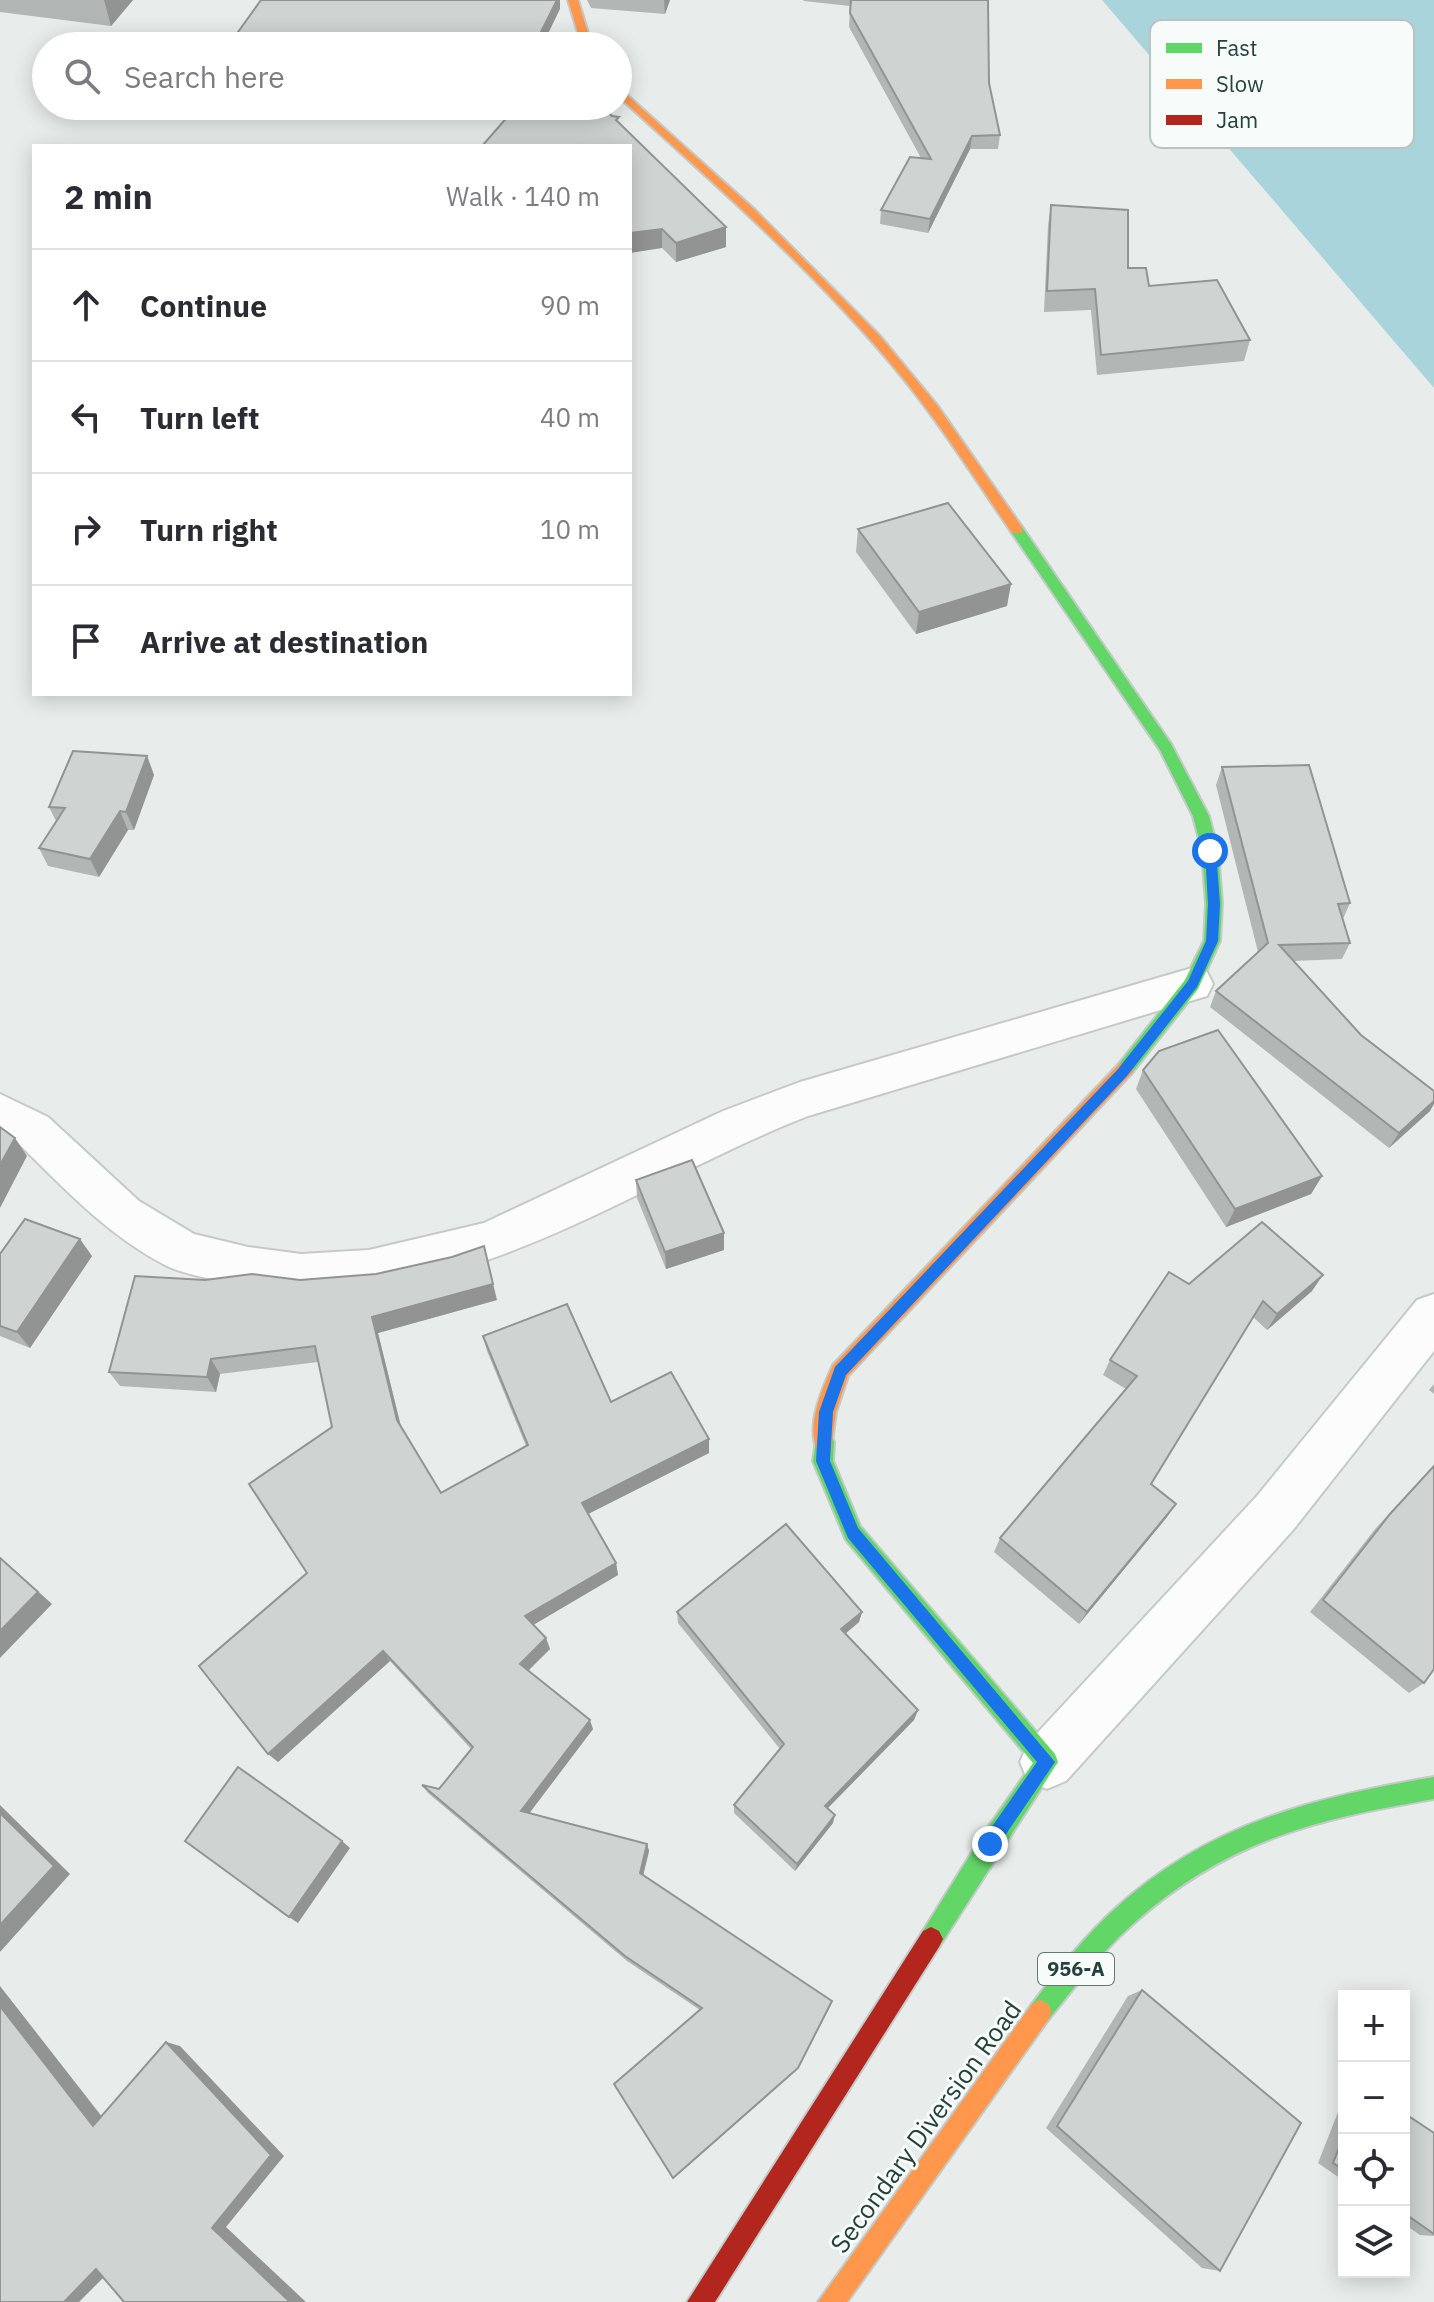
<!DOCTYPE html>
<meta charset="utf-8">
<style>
body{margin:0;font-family:"IBM Plex Sans",sans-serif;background:#f2f2f3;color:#2b2b33}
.controls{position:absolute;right:24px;bottom:24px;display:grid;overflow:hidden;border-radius:0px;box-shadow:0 4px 20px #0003}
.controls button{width:72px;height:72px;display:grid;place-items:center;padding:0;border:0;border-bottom:2px solid #e1e1e2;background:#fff;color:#2b2b33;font:40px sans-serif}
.stop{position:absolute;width:24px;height:24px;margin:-18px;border:6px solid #1a73e8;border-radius:50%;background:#fff}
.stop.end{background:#1a73e8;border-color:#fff;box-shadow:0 2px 8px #0008}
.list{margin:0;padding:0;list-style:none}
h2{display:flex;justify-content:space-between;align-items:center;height:104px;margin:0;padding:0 32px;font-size:34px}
h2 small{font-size:26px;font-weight:400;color:#7c7c81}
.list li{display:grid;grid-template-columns:52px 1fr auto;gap:24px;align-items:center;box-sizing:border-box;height:112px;padding:0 32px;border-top:2px solid #e1e1e2}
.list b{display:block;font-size:30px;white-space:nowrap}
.list em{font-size:26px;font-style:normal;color:#7c7c81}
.icon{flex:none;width:44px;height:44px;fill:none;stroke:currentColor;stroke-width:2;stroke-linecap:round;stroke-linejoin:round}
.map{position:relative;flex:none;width:1434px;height:2302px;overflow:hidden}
.search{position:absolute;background:#fff;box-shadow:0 4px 20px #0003;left:32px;top:32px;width:600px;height:88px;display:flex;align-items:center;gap:20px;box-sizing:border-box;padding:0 28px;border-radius:44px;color:#7c7c81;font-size:30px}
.panel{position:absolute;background:#fff;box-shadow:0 4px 20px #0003;left:32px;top:144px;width:600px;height:552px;border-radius:0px}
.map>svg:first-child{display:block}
</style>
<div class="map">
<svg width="1434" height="2302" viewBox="0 0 1434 2302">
<rect width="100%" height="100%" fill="#e8edeb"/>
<!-- water -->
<path fill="#a9d4db" d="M1102,0H1434V388Z"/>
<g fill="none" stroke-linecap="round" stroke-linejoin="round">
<!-- street casing -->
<g stroke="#c5cac8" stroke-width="4">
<g id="street">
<path d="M1192,968L1207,972L1213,984L1207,996L808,1116C626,1187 436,1332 231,1283C210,1278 186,1275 167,1266C108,1236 64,1188 18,1143L0,1133V1094L48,1117L139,1201L194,1234L248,1247L301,1254L369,1250L484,1223L723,1111L800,1082Z"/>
<path d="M1434,1294V1351L1293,1530L1066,1781L1047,1789L1028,1781L1020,1762L1028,1743L1257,1496L1417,1300Z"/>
</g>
</g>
<!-- fast casing -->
<g stroke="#c3cbc8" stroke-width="4">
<g id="fast">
<path d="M1017,526L1022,527L1171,744L1209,816L1218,851L1222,904L1220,941L1198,989L1131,1074H1119L1116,1069L1119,1064L1185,980L1204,941L1206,904L1202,851L1193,816L1160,750L1010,530Z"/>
<path d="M824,1433L831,1435L834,1442L833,1461L860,1526L1055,1754L1058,1762L939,1947L931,1951L923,1947L919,1939L923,1931L982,1836L1033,1763L846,1540L813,1461L817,1435Z"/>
<path d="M1434,1777V1799C1316,1819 1225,1841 1133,1924C1101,1952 1075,1987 1048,2020L1040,2024L1032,2020L1028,2012L1032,2004C1058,1970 1085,1936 1117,1907C1209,1824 1314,1797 1434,1777Z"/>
</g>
</g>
<!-- slow casing -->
<g stroke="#c3cbc8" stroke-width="4">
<g id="slow">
<path d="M568,0H578L592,46H582Z"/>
<path d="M618,87L754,209L880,336L937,405L1022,527V533H1012C973,476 936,417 892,365C810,267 712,182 618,96Z"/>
<path d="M1125,1062L1131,1064L1134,1069L1131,1074L848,1376L836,1412L831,1449L824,1451L817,1449C806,1425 823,1387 833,1365L1119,1064Z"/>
<path d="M1040,2000L1048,2004L1052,2012L1048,2020L847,2302H818L1032,2004Z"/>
</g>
</g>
<!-- jam casing -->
<g stroke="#c3cbc8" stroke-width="4">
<path id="jam" d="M931,1927L939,1931L943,1939L939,1947L715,2302H687L923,1931Z"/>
</g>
<!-- street -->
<use href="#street" fill="#fcfcfc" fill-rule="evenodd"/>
<!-- fast -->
<use href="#fast" fill="#63d668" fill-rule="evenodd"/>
<!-- slow -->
<use href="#slow" fill="#ff974d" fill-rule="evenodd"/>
<!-- jam -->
<use href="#jam" fill="#b3261e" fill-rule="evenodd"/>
</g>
<!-- wall -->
<g fill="#b2b6b5">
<path d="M0,0H133L111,26L0,12Z"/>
<path d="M587,0H670L665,14L591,8Z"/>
<path d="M803,0H988L989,83L1000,135L998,149H970L928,233L880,224L881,210L921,158L849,27L850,6L804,1Z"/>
<path d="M565,106H602L619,122L726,247L676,262L662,248L630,146L566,108Z"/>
<path d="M1051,205L1128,268L1149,286L1250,340L1244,361L1097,375L1091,310L1044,312L1048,225Z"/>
<path d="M858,529L1007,606L916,634L856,552Z"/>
<path d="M147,756L154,775L134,830H128L99,877L48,866L39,848L56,821L49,807Z"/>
<path d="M1222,767L1350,903L1343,919L1350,943L1342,959L1293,961L1430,1111L1389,1148L1210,1007L1216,991L1258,952L1216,785Z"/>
<path d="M1143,1070L1322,1176L1311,1194L1226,1227L1136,1089Z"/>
<path d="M636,1180L724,1233V1250L666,1269L637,1198Z"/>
<path d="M0,1254L92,1256L30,1348L0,1336Z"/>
<path d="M205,1280H300L497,1300L378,1333L401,1427L441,1493L526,1446L487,1351L483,1336L709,1453L588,1514L616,1563L618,1575L533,1625L550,1649L528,1670L593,1729L529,1813L647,1844L649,1851L643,1875L796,2071L674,2178H673L700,2010L627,1961L428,1793L422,1785L439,1789L471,1749L390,1661L278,1762L307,1573L332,1427L318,1362L220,1374L216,1392L120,1386L109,1372Z"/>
<path d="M1189,1284L1312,1291L1267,1330L1253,1317L1151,1484L1167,1517L1079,1624L994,1552L1000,1538L1126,1389L1103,1375L1110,1360Z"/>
<path d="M1434,1384V1394L1429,1390Z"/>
<path d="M1434,1465V1669L1424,1683L1409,1693L1310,1612L1376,1528Z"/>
<path d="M677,1612H862L859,1622L845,1634L918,1710L914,1720L828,1808L833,1823L795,1871L734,1813V1805L780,1749L678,1623Z"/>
<path d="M1142,1990L1220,2271L1202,2268L1046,2128L1128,1996Z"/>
<path d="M1344,2097V2181L1318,2163Z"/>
<path d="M1404,2113L1434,2133V2236L1420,2235L1404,2224Z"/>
</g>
<!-- shaded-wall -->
<g fill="#919493">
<path d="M104,0H133L111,26Z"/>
<path d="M557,0H560V9L542,46H534Z"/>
<path d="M664,0H670L665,14Z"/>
<path d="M972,136L970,149L928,233L930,219Z"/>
<path d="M726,227V247L676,262V243Z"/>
<path d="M662,229V248L630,253V233Z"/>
<path d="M1011,584L1007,606L916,634L919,612Z"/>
<path d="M147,756L154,775L134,830L126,812Z"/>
<path d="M120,811L128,830L99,877L90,859Z"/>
<path d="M1434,1101V1104L1430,1111L1389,1148L1399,1133Z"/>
<path d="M15,1138L27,1156L0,1208V1165Z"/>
<path d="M1322,1176L1311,1194L1226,1227L1235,1209Z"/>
<path d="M724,1233V1250L666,1269L665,1252Z"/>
<path d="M80,1239L92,1256L30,1348L17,1332Z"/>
<path d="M484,1246L497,1300L378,1333L403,1435L397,1420L372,1317Z"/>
<path d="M1323,1275L1312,1291L1267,1330L1277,1314Z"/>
<path d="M211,1359L220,1374L216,1392L207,1377Z"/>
<path d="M709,1439V1453L584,1516L582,1503Z"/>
<path d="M1176,1504L1167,1517L1079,1624L1087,1612Z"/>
<path d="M0,1557L52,1604L0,1658Z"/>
<path d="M616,1563L618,1575L528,1628L525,1616Z"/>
<path d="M862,1612L859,1622L838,1640L841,1629Z"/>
<path d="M546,1638L550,1649L524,1675L520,1664Z"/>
<path d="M383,1651L390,1661L278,1762L268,1754Z"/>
<path d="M918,1710L914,1720L823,1813L825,1806Z"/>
<path d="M590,1720L593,1729L525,1819L521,1811Z"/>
<path d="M0,1805L70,1874L0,1952Z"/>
<path d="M835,1815L833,1823L795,1871L797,1864Z"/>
<path d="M342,1841L350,1848L298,1923L289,1917Z"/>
<path d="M647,1844L649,1851L642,1880L640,1873Z"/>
<path d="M0,1986L110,2127L93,2126L0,2006Z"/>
<path d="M166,2042L180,2046L284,2156L226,2227L306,2302H290L212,2228Z"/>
<path d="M798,2068L674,2178H673Z"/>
<path d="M114,2267L79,2302H64L96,2269Z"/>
</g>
<!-- building -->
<g fill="#cfd4d2" stroke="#919493" stroke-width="2">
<path d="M261,0H557L534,46H228Z"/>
<path d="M851,0H988L989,83L1000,135L972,136L930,219L881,210L910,157L931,159L850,13Z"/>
<path d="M517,106H556L573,109L571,106H602L612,116L619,117L616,120L726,227L676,243L662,229L630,233V146H482Z"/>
<path d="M1051,205L1128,210V268H1146L1149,286L1217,280L1250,340L1101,355L1095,289L1047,291Z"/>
<path d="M948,503L1011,584L919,612L858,529Z"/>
<path d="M73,751L147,756L126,812L120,811L90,859L39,848L65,808L49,807Z"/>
<path d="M1309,765L1350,903L1338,904L1350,943L1279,945L1361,1035L1434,1091V1101L1399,1133L1216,991L1268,943L1222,767Z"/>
<path d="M1218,1030L1322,1176L1235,1209L1143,1070L1159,1051Z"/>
<path d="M0,1127L15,1138L0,1165Z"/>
<path d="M692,1160L724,1233L665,1252L636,1180Z"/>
<path d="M25,1219L80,1239L17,1332L0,1326V1254Z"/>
<path d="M1262,1222L1323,1275L1277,1314L1263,1301L1151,1484L1176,1504L1087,1612L1000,1538L1137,1376L1110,1360L1169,1272L1189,1284Z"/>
<path d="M484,1246L493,1284L372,1317L397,1420L441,1493L528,1445L483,1336L567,1304L611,1402L671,1372L709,1439L582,1503L616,1563L525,1616L546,1638L520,1664L590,1720L521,1811L647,1844L640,1873L832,2001L798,2068L673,2178L614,2084L702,2008L625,1956L422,1785L439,1789L473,1747L383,1651L268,1754L199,1666L307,1573L249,1484L332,1427L315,1346L211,1359L207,1377L109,1372L135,1276L205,1280L252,1274L300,1280L376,1274L452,1257Z"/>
<path d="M1434,1466V1669L1424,1683L1323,1600L1390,1514Z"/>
<path d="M786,1524L862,1612L841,1629L918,1710L825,1806L835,1815L797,1864L734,1805L784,1744L677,1612Z"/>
<path d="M0,1558L38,1592L0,1631Z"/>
<path d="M238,1767L342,1841L289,1917L185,1841Z"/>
<path d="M0,1813L54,1866L0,1925Z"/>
<path d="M1142,1990L1301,2123L1220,2271L1057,2126Z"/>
<path d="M0,2006L93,2126L166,2042L271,2155L212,2228L290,2302H124L96,2269L64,2302H0Z"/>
<path d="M1404,2113L1434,2133V2234L1404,2213Z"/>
<path d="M1344,2135V2170L1333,2163Z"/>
</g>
<!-- route -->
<path fill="#1a73e8" d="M1210,847L1216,851L1220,904L1218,941L1197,987L1127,1076L846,1375L833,1412L830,1461L858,1528L1055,1762L996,1849L990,1852L984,1849L982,1844L984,1838L1037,1762L848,1538L816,1461L819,1412L835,1367L1118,1069L1188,981L1206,941L1208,904L1205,851Z"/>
<g text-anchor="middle" stroke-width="6" stroke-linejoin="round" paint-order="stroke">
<!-- shield labels -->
<rect fill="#f7fbf9" stroke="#637a73" stroke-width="2" x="1038" y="1953" width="76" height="32" rx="6"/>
<g font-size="20" font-weight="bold" fill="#24423a">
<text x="1076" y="1976">956-A</text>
</g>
<!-- near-street labels -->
<g font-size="26" fill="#24423a" stroke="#f7fbf9">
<text transform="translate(926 2127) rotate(-54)" y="9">Secondary Diversion Road</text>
</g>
</g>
<!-- legend -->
<rect x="1150" y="20" width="264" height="128" rx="12" fill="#f7fbf9" stroke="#b8c4c0" stroke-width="2"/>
<rect x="1166" y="43" width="36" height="10" fill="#63d668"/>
<rect x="1166" y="79" width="36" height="10" fill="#ff974d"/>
<rect x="1166" y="115" width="36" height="10" fill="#b3261e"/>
<g font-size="22" fill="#24423a">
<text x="1216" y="56">Fast</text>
<text x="1216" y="92">Slow</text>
<text x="1216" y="128">Jam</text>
</g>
</svg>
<div class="controls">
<button>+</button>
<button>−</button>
<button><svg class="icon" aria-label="locate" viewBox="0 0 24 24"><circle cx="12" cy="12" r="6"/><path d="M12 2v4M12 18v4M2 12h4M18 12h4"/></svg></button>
<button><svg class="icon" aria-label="layers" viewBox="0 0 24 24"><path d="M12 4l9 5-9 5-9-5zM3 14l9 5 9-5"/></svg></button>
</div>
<div class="stop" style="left:1210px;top:851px"></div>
<div class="stop end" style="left:990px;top:1844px"></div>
<div class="search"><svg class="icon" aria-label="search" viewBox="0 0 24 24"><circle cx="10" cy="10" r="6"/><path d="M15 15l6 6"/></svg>Search here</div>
<section class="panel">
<h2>2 min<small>Walk · 140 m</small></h2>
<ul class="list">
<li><svg class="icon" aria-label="ahead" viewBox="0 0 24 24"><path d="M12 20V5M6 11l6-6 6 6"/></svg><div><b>Continue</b></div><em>90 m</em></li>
<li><svg class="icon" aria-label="left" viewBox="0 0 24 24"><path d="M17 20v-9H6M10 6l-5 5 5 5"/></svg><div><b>Turn left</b></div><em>40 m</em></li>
<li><svg class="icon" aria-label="right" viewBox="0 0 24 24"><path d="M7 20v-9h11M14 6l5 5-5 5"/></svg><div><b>Turn right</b></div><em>10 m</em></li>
<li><svg class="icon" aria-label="arrive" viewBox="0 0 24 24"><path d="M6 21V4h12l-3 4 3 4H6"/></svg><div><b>Arrive at destination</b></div></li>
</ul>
</section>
</div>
